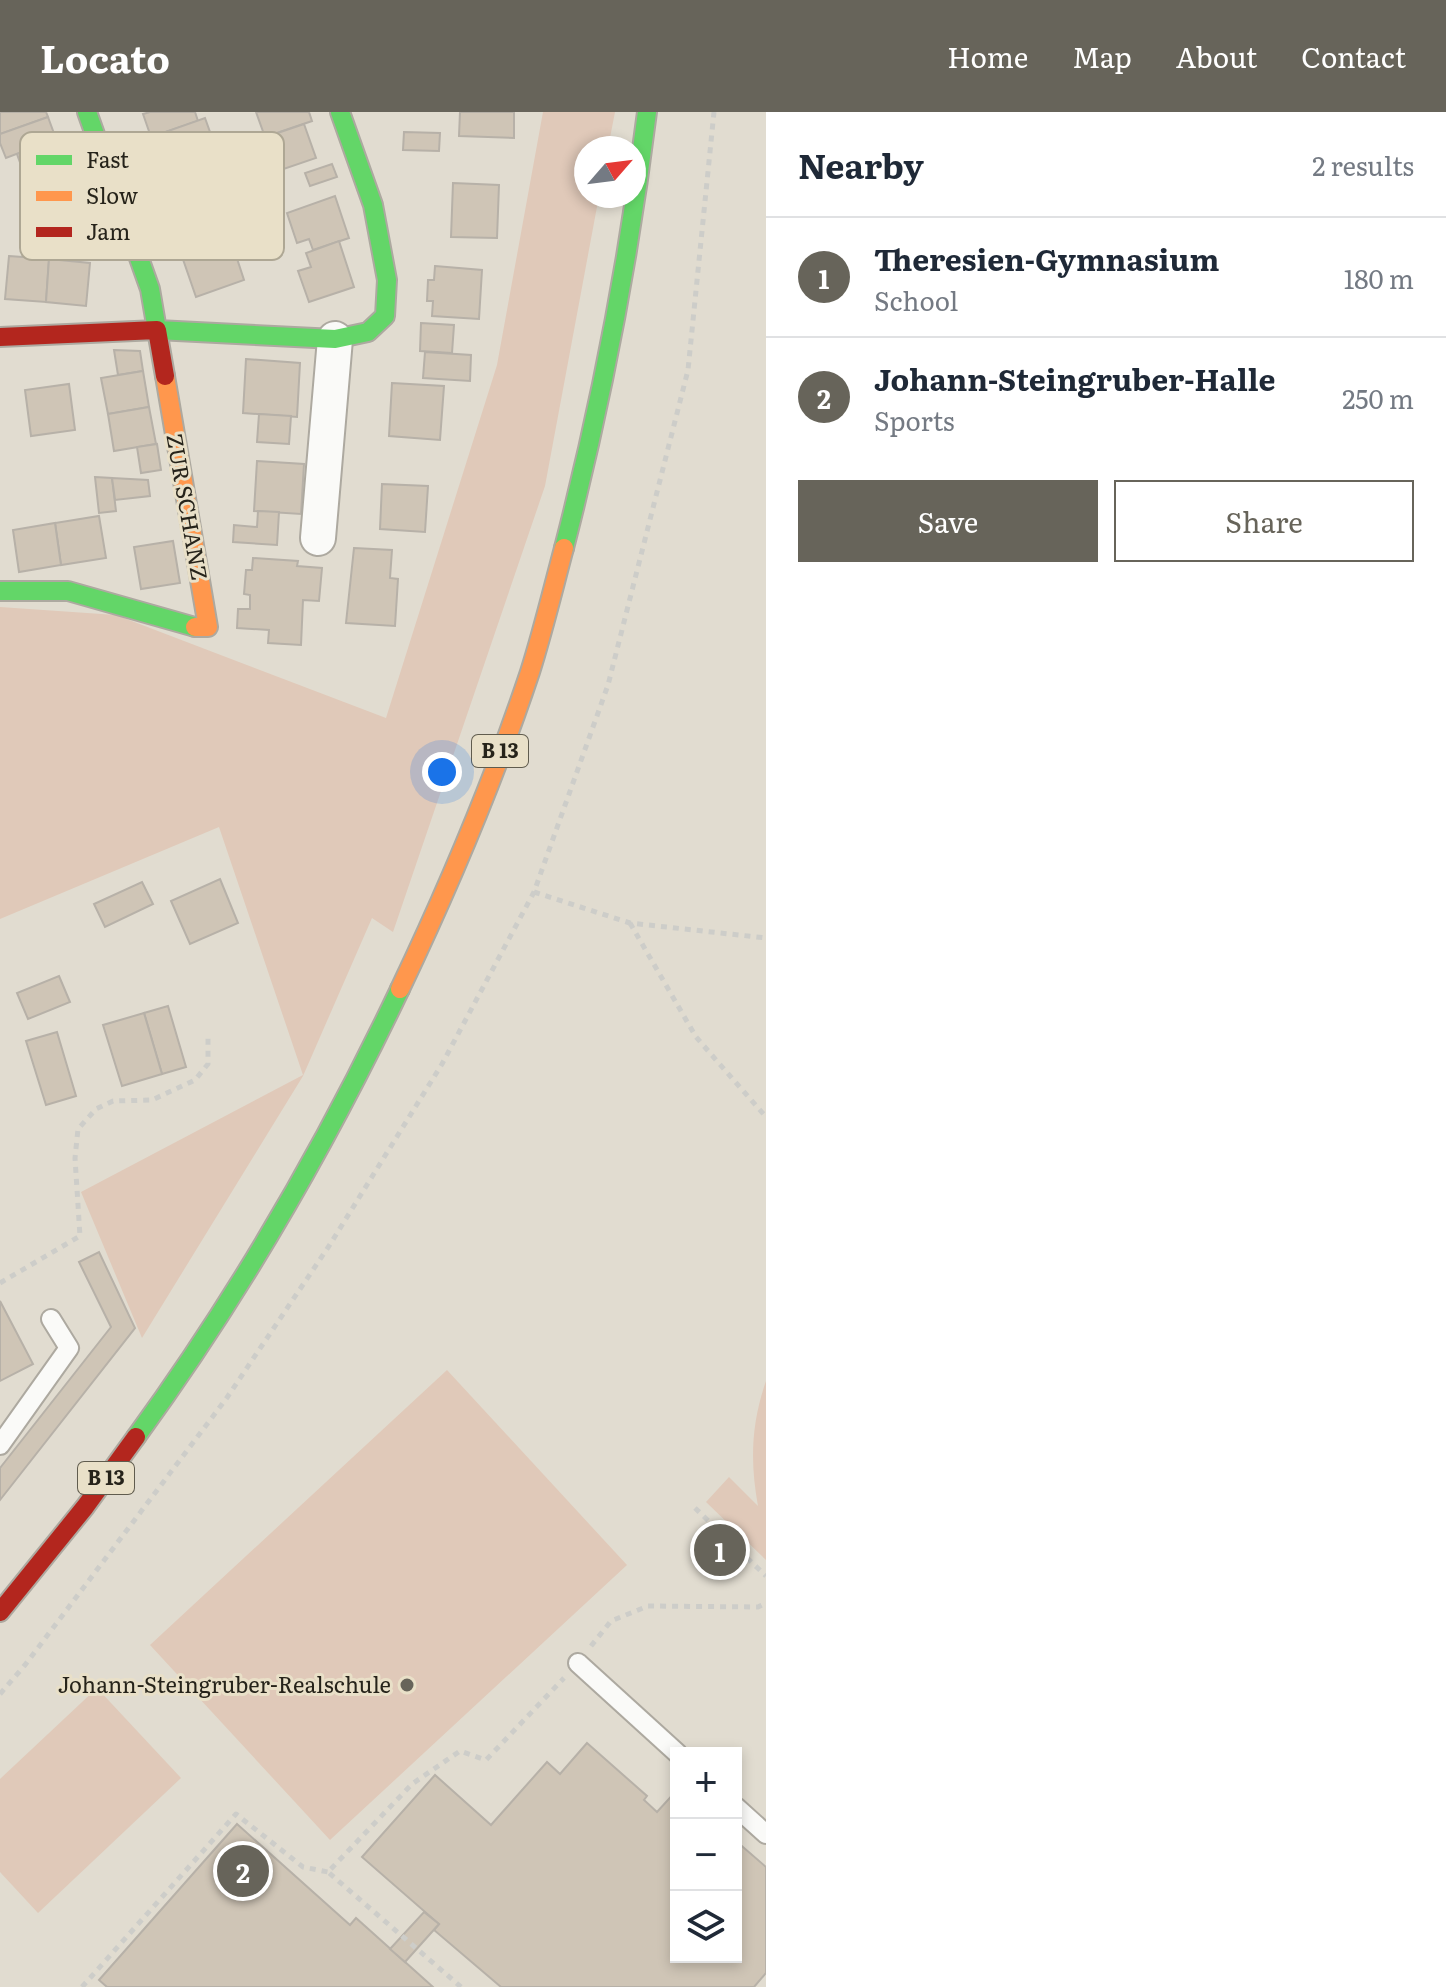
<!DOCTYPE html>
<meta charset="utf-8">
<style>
body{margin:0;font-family:Literata,serif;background:#f6f6f7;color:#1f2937}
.controls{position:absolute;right:24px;bottom:24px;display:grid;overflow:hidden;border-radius:0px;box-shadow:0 4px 12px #0003}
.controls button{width:72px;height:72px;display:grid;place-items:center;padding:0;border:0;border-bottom:2px solid #e0e1e3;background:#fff;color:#1f2937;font:40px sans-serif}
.compass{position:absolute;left:574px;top:24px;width:72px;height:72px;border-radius:50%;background:#fff;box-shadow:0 4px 12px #0003;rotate:62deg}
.you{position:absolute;left:442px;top:660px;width:28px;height:28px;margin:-20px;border:6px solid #fff;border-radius:50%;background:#1a73e8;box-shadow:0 0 0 12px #1a73e833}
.badge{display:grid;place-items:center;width:52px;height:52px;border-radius:50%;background:#67645a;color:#fff;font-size:26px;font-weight:700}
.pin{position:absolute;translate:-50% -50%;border:4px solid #fff;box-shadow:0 2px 8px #0006}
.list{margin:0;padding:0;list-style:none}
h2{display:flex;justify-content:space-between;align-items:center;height:104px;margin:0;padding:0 32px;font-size:34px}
h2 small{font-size:26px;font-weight:400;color:#747a83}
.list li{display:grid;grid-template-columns:52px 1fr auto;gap:24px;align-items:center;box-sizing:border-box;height:120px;padding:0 32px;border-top:2px solid #e0e1e3}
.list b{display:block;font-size:30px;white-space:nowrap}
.list p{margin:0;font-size:26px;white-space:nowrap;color:#747a83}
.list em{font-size:26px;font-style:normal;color:#747a83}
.actions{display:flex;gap:16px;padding:24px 32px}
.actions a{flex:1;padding:18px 0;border:2px solid #67645a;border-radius:0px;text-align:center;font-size:28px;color:#67645a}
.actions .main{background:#67645a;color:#fff}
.icon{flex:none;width:44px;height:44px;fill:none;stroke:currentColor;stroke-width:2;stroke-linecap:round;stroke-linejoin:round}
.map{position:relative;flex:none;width:766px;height:1875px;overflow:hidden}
header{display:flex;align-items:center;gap:48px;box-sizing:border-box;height:112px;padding:0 40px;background:#67645a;color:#fff}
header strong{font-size:38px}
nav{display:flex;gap:44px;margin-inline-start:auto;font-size:28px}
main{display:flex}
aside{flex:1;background:#fff}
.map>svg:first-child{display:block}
</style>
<header>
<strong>Locato</strong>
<nav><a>Home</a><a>Map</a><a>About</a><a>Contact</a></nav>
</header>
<main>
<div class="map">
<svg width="766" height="1875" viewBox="0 0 766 1875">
<rect width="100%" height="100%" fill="#e1dcd0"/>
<!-- green -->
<g fill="#e0c9b9">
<path d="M543,0H615L608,36H586V84H599L545,374L393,820L372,806L303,964L142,1226L81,1080L303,963L219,715L0,807V495L116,503L386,606L497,253Z"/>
<path d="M447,1258L627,1453L330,1728L150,1533Z"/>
<path d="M766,1269V1448L706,1390L729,1365L758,1394C750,1350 751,1312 766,1269Z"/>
<path d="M97,1576L181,1666L38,1801L0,1760V1667Z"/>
</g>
<!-- building -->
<g fill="#cfc5b6" stroke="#b7b1a8" stroke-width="2">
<path d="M0,0H46L48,5L0,22Z"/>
<path d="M150,0H195L198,9L151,25L143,2Z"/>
<path d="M256,0H309L312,9L265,25Z"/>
<path d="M460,0H514V26L459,24Z"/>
<path d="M48,5L56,27L6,46L0,31V22Z"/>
<path d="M205,6L215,34L161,53L151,25Z"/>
<path d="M304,12L316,46L266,63L254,29Z"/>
<path d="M404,20L440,21L439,39L403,38Z"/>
<path d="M65,24L76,55L28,73L17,42Z"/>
<path d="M332,52L337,65L310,74L305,61Z"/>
<path d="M453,71L499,73L497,126L451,125Z"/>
<path d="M335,84L349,126L313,138L309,127L297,131L287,101Z"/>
<path d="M226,113L244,168L196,185L177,130Z"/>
<path d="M339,129L354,175L309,190L298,159L311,155L306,141Z"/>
<path d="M9,144L49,147L46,190L5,187Z"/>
<path d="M49,147L90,151L86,194L46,190Z"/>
<path d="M435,154L482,158L479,207L432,204L433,189H427L428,168H434Z"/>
<path d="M421,211L454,213L452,241L420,239Z"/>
<path d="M114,238L140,239L143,259L118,263Z"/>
<path d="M425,240L471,243L470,269L423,266Z"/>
<path d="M246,247L300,251L297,305L243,301Z"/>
<path d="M143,259L149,295L108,302L101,266Z"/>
<path d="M392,271L444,274L440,328L389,324Z"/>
<path d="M69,272L75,318L31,324L25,278Z"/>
<path d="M149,295L156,332L114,339L108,302Z"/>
<path d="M259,302L291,304L289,332L257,330Z"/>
<path d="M157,332L161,358L141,361L137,335Z"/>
<path d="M257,349L304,352L301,402L254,399Z"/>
<path d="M95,365L112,366L116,399L99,401Z"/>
<path d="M112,366L148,368L150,384L115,388Z"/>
<path d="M382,372L428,374L425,420L380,417Z"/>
<path d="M258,399L279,400L277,433L233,430L234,413L257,415Z"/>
<path d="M99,404L106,446L61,453L55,411Z"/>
<path d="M55,411L61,453L19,460L13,418Z"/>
<path d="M173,429L180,471L141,477L134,435Z"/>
<path d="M354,436L392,438L390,466L398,467L395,514L346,511Z"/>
<path d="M253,446L298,449L297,454L322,456L319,489L303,488L301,533L268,531L269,518L237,516L238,497H250V483L244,482L246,458H252Z"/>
<path d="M220,767L238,811L190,832L171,789Z"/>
<path d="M142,770L153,792L105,815L94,792Z"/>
<path d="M59,864L70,890L28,907L17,881Z"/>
<path d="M168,894L186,955L162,962L144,901Z"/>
<path d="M144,901L162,962L122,974L103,913Z"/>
<path d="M57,920L76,984L46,993L26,929Z"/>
<path d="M99,1140L135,1216L0,1388V1356L111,1215L79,1150Z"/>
<path d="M0,1189L33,1252L0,1269Z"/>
<path d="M587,1631L647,1684L644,1688L657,1700L676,1679V1845H736V1729L766,1755V1861L754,1875H501L434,1818L439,1812L362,1745L435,1663L491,1713L547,1650L560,1662Z"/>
<path d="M237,1712L350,1813L356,1806L433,1875H107L99,1868Z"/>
<path d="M424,1800L439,1812L405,1850L390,1837Z"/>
</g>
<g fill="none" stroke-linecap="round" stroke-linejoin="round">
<!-- lane casing -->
<g stroke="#ada9a0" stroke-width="22">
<g id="lane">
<path d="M0,1333L69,1236L51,1207"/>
<path d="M578,1551L677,1641"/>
<path d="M736,1695L766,1722"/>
</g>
</g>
<!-- street casing -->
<g stroke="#ada9a0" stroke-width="38">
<path id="street" d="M318,426L335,227"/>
</g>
<!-- fast casing -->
<g stroke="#ada9a0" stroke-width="22">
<g id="fast">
<path d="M87,0L150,177L157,218L335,227L368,220L385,204L387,168L373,93L340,0"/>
<path d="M564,436C601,292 629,147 647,0"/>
<path d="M0,479H68L195,515"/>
<path d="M136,1325C238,1185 326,1033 400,877"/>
</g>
</g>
<!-- slow casing -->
<g stroke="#ada9a0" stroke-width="22">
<g id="slow">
<path d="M165,264L208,515H195"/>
<path d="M400,877C449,774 494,668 530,560C543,519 553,477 564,436"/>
</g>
</g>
<!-- jam casing -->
<g stroke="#ada9a0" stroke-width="22">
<g id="jam">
<path d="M0,225L157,218L165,264"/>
<path d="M0,1500L85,1395L136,1325"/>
</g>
</g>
<!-- path -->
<g stroke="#cdcdc9" stroke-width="5" stroke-dasharray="6 6" stroke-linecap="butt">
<path d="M534,780L630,811L766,826"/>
<path d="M630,811L696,925L766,1005"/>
<path d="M0,1171L80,1124L75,1046L78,1017L96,997L113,989L152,988L195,968L208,952V922"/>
<path d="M695,1396L766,1464"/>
<path d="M591,1534L611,1509L648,1494L758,1495L766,1491"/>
<path d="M0,1582L25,1553L226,1287L329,1134L442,952L534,780L608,573L688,258L714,0"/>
<path d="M82,1875L236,1702L303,1755L328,1760"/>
<path d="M461,1875L328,1760L412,1672L460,1639L486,1648L564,1566"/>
</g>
<!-- lane -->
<use href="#lane" stroke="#fafaf8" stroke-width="18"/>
<!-- street -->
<use href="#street" stroke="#fafaf8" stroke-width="34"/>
<!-- fast -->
<use href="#fast" stroke="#63d668" stroke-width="18"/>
<!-- slow -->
<use href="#slow" stroke="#ff974d" stroke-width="18"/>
<!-- jam -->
<use href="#jam" stroke="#b3261e" stroke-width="18"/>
</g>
<!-- markers -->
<circle fill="#67645a" stroke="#e9e0c8" stroke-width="3" cx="407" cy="1573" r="8"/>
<g text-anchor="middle" stroke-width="6" stroke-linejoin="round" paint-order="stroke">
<!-- shield labels -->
<g fill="#e9e0c8" stroke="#605c4e" stroke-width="2">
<rect x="472" y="623" width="56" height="32" rx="6"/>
<rect x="78" y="1350" width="56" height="32" rx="6"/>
</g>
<g font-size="20" font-weight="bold" fill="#26231a">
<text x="500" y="646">B 13</text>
<text x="106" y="1373">B 13</text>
</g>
<!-- street labels -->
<g font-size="22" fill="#26231a" stroke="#e9e0c8">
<text transform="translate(187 395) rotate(80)" y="8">ZUR SCHANZ</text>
</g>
<!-- poi labels -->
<g font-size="22" fill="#26231a" stroke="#e9e0c8" text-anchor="end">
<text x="391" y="1581">Johann-Steingruber-Realschule</text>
</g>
</g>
<!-- legend -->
<rect x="20" y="20" width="264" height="128" rx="12" fill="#e9e0c8" stroke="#aea794" stroke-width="2"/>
<rect x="36" y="43" width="36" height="10" fill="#63d668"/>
<rect x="36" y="79" width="36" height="10" fill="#ff974d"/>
<rect x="36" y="115" width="36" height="10" fill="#b3261e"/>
<g font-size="22" fill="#26231a">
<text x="86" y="56">Fast</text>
<text x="86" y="92">Slow</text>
<text x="86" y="128">Jam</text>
</g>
</svg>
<div class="controls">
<button>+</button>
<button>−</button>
<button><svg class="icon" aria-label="layers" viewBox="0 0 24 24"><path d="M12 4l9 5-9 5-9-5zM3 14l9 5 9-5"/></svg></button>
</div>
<svg class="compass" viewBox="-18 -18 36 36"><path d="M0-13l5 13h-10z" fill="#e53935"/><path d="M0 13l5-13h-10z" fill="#747a83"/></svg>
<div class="you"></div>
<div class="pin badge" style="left:720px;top:1438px">1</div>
<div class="pin badge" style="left:243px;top:1759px">2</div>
</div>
<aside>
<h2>Nearby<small>2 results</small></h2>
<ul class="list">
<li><span class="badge">1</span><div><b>Theresien-Gymnasium</b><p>School</p></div><em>180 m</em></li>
<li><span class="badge">2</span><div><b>Johann-Steingruber-Halle</b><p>Sports</p></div><em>250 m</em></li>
</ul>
<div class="actions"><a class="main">Save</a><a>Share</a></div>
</aside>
</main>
